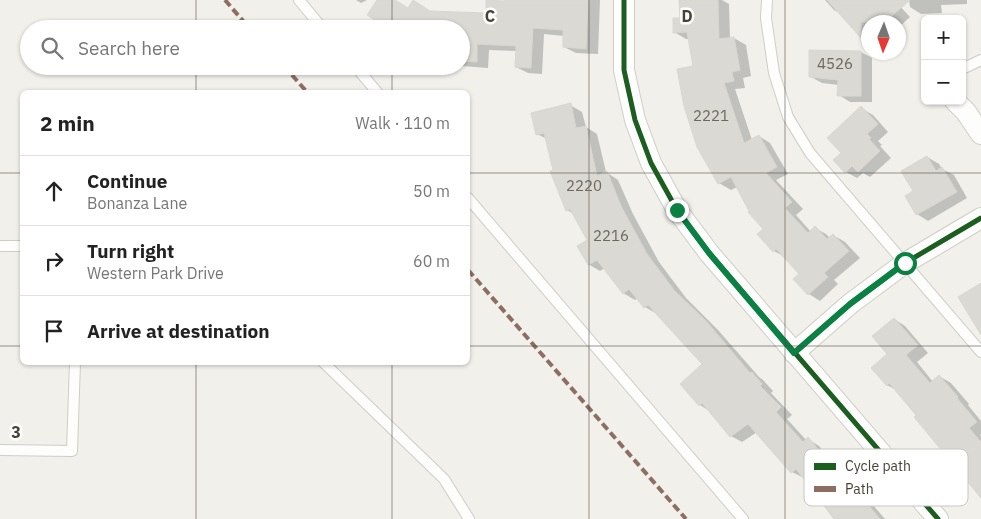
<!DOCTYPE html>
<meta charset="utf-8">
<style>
body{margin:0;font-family:"IBM Plex Sans",sans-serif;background:#f6f6f6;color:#222}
.controls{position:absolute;right:15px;top:15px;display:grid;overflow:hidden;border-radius:8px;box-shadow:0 1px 4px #0004}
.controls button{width:45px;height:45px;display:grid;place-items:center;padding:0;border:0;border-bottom:1px solid #e0e0e0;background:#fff;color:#222;font:25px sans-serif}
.compass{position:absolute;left:861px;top:15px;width:45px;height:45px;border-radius:50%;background:#fff;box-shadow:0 1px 4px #0004;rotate:182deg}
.stop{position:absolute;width:15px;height:15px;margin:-11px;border:4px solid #0b8043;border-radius:50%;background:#fff}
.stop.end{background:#0b8043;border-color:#fff;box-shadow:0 1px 5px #0008}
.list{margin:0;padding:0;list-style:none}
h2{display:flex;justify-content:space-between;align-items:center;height:65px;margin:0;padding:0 20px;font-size:21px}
h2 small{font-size:16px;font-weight:400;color:#767676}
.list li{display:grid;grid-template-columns:32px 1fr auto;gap:15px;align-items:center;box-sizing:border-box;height:70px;padding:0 20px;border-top:1px solid #e0e0e0}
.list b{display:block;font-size:19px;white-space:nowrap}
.list p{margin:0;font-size:16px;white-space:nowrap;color:#767676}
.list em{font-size:16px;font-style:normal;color:#767676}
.icon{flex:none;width:28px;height:28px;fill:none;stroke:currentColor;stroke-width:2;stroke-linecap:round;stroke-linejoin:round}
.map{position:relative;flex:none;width:981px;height:519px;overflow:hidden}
.search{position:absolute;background:#fff;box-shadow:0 1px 4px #0004;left:20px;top:20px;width:450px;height:55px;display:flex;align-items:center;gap:12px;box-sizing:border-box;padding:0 18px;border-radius:28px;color:#767676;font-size:19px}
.panel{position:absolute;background:#fff;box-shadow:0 1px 4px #0004;left:20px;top:90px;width:450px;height:275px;border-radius:8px}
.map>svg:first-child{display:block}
</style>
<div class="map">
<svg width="981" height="519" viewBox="0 0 981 519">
<rect width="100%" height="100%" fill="#f1f0eb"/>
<!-- shadow -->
<g fill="#0003">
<path d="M356,0H367L361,3Z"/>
<path d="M505,0H600L598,54L576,53L564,47V36L544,34L542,74L528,73L516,67L517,51L489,50L488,68L461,66V29L487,15L505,2Z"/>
<path d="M680,0H722L729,4L730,39L734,38L746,45L751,76L743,78L745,88L735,89L752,140L759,136L770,143L788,174L776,180L803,209L796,215L811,232L815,228L826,234L830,238L833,235L845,242L860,258L834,280L838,284L820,301L809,294L801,274L785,257L774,251L765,229L737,187L731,190L719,183L689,39H686L674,32L681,19Z"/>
<path d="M825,0H894L910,17L898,28V22H881L873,14V22H868V41L862,37L843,15L834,10Z"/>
<path d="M909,0H967V4L941,5L942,13L921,14L910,7Z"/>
<path d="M861,52L872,58V102H850L839,95V85L822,83L811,77Z"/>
<path d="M570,105L582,112L586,127L597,134L606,172L618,180L633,214L659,262L686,298L718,330L759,377L763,380L773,391L771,393L792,415L787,419L806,440L808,439L819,446L837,466L843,470L865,499L872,504L885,519H834L804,478L792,472L757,432L742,442L731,436L711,412L700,405L704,365L657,314L645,307L638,298L635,300L623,293L605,268L600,271L588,264V241L574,214L567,210L555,170L547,139L537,134Z"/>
<path d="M861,108L873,115L888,132L878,141L882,145L880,146L891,158L870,177L863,173L857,178L846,172L843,153Z"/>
<path d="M927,157L939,164L942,169L954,175L967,198L928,221L917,214L915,191Z"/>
<path d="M894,319L905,326L928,353L917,362L933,382L939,376L951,383L969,404L968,405L981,421V434L980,435L981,436V497L896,390L887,385L889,354Z"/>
</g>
<!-- building -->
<g fill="#dad9d3" stroke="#d9d7d0">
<path d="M377,0H395L408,8L413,0L430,11L486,13V0L504,1V0H588L586,49L563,47V30L533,28L531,68L515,67L516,46L477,44V62L461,61V29H388L367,15Z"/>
<path d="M679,0H718L719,39L734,37L740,70L732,72L734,81L724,83L744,143L759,135L777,167L766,173L792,202L785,208L808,233L815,226L827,239L833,234L849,251L824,273L828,277L808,295L793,279L799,274L776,249L773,252L757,234L763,229L748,212L749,211L731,177L718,184L697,147L684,106L677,69L693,66L687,32L673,33V18H680Z"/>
<path d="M827,0H910L885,22H861V38Z"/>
<path d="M809,50L861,51V96H837L838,80L809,77Z"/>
<path d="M571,103L576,128L586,126L597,176L607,171L621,206L647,254L674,290L707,322L750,373L752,372L762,384L760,386L781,407L776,412L803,442L808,437L829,463L831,461L858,497L860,495L880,519H834L796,469L791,473L748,424L730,437L702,403L699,406L680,384L702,364L648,305L644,308L629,289L623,294L597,260L588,265L577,246L587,240L570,209L566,211L550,171L553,170L544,133L536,135L531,113Z"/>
<path d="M861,106L878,124L867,134L871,138L869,139L880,151L858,172L852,166L845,173L833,160L841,153L827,138Z"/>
<path d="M927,156L936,171L942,167L957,192L916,215L905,196L913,191L901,171Z"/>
<path d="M981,283V335L958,297Z"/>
<path d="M894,318L918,345L906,355L930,383L939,375L958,397L957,398L977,422L969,428L981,442V498L914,417L916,415L889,383L887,386L871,368L887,354L872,336Z"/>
</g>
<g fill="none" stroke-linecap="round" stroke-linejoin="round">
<!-- lane casing -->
<g stroke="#cfcdc8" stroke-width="12">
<g id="lane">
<path d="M299,0L323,29"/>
<path d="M767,0L766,18L774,73L788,117L810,153L981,352"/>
<path d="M355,66L377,92"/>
<path d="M962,69L981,60"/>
<path d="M468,198L743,519"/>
<path d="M0,246H22"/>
<path d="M323,362L444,479L469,519"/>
<path d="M0,450L72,451L75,362"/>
</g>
</g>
<!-- street casing -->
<g stroke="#cfcdc8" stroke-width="22">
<g id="street">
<path d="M624,0V70L635,120L651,163L677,210L709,253L938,519"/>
<path d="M955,101L966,112L981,134"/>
<path d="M794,353L850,304L905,263L981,218"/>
</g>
</g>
<!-- lane -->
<use href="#lane" stroke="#fdfdfc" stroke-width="10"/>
<!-- street -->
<use href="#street" stroke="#fdfdfc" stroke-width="20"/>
<!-- quiet -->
<g stroke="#8d6e63" stroke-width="4" stroke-dasharray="8 4" stroke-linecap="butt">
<path d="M225,0L250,29"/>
<path d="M284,66L307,92"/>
<path d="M468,270L686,519"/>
</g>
<!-- cycleway casing -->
<g stroke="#fff" stroke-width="8">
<g id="cycleway">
<path d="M624,0V70L635,120L651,163L677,210L709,253L938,519"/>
<path d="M794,353L850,304L905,263L981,218"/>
</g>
</g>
<!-- cycleway -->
<use href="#cycleway" stroke="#1b5e20" stroke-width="5"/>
</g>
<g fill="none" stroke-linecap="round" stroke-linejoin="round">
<!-- route -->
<path stroke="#0b8043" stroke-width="6" d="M677,210L709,253L794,353L850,304L905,263"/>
</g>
<!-- grid -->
<path fill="none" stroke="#474236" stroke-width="1" stroke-opacity="0.55" d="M196,0V29M392,0V29M589,0V519M785,0V519M196,66V92M392,66V92M0,173H22M468,173H981M0,346H22M468,346H981M196,362V519M392,362V519"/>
<g text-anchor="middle" stroke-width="5" stroke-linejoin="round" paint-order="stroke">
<!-- number labels -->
<g font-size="15" fill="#6c685e">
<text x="835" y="69">4526</text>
<text x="711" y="121">2221</text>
<text x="584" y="191">2220</text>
<text x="611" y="241">2216</text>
</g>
</g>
<!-- legend -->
<rect x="804" y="449" width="164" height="57" rx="8" fill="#fff" stroke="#c8c6c3" stroke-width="1"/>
<rect x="814" y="463" width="22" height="7" fill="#1b5e20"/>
<rect x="814" y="486" width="22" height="6" fill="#8d6e63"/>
<g font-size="14" fill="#474236">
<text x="845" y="471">Cycle path</text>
<text x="845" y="494">Path</text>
</g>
<g font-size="16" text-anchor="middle" font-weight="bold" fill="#474236" stroke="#fff" stroke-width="5" stroke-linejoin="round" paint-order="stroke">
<text x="490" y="22">C</text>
<text x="687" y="22">D</text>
<text x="16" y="438">3</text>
</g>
</svg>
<div class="controls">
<button>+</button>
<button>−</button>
</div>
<svg class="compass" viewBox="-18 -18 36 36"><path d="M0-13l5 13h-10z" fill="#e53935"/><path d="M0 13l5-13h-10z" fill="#767676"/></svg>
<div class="stop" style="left:905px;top:263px"></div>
<div class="stop end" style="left:677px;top:210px"></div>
<div class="search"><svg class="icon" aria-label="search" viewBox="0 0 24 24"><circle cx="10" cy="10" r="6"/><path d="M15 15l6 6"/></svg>Search here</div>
<section class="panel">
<h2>2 min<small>Walk · 110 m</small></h2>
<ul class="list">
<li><svg class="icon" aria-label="ahead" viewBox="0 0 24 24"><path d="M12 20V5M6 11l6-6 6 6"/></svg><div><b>Continue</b><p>Bonanza Lane</p></div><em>50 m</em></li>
<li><svg class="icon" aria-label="right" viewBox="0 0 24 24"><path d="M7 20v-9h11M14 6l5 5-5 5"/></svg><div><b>Turn right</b><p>Western Park Drive</p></div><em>60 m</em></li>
<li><svg class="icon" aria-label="arrive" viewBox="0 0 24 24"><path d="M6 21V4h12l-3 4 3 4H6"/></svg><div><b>Arrive at destination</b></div></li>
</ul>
</section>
</div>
